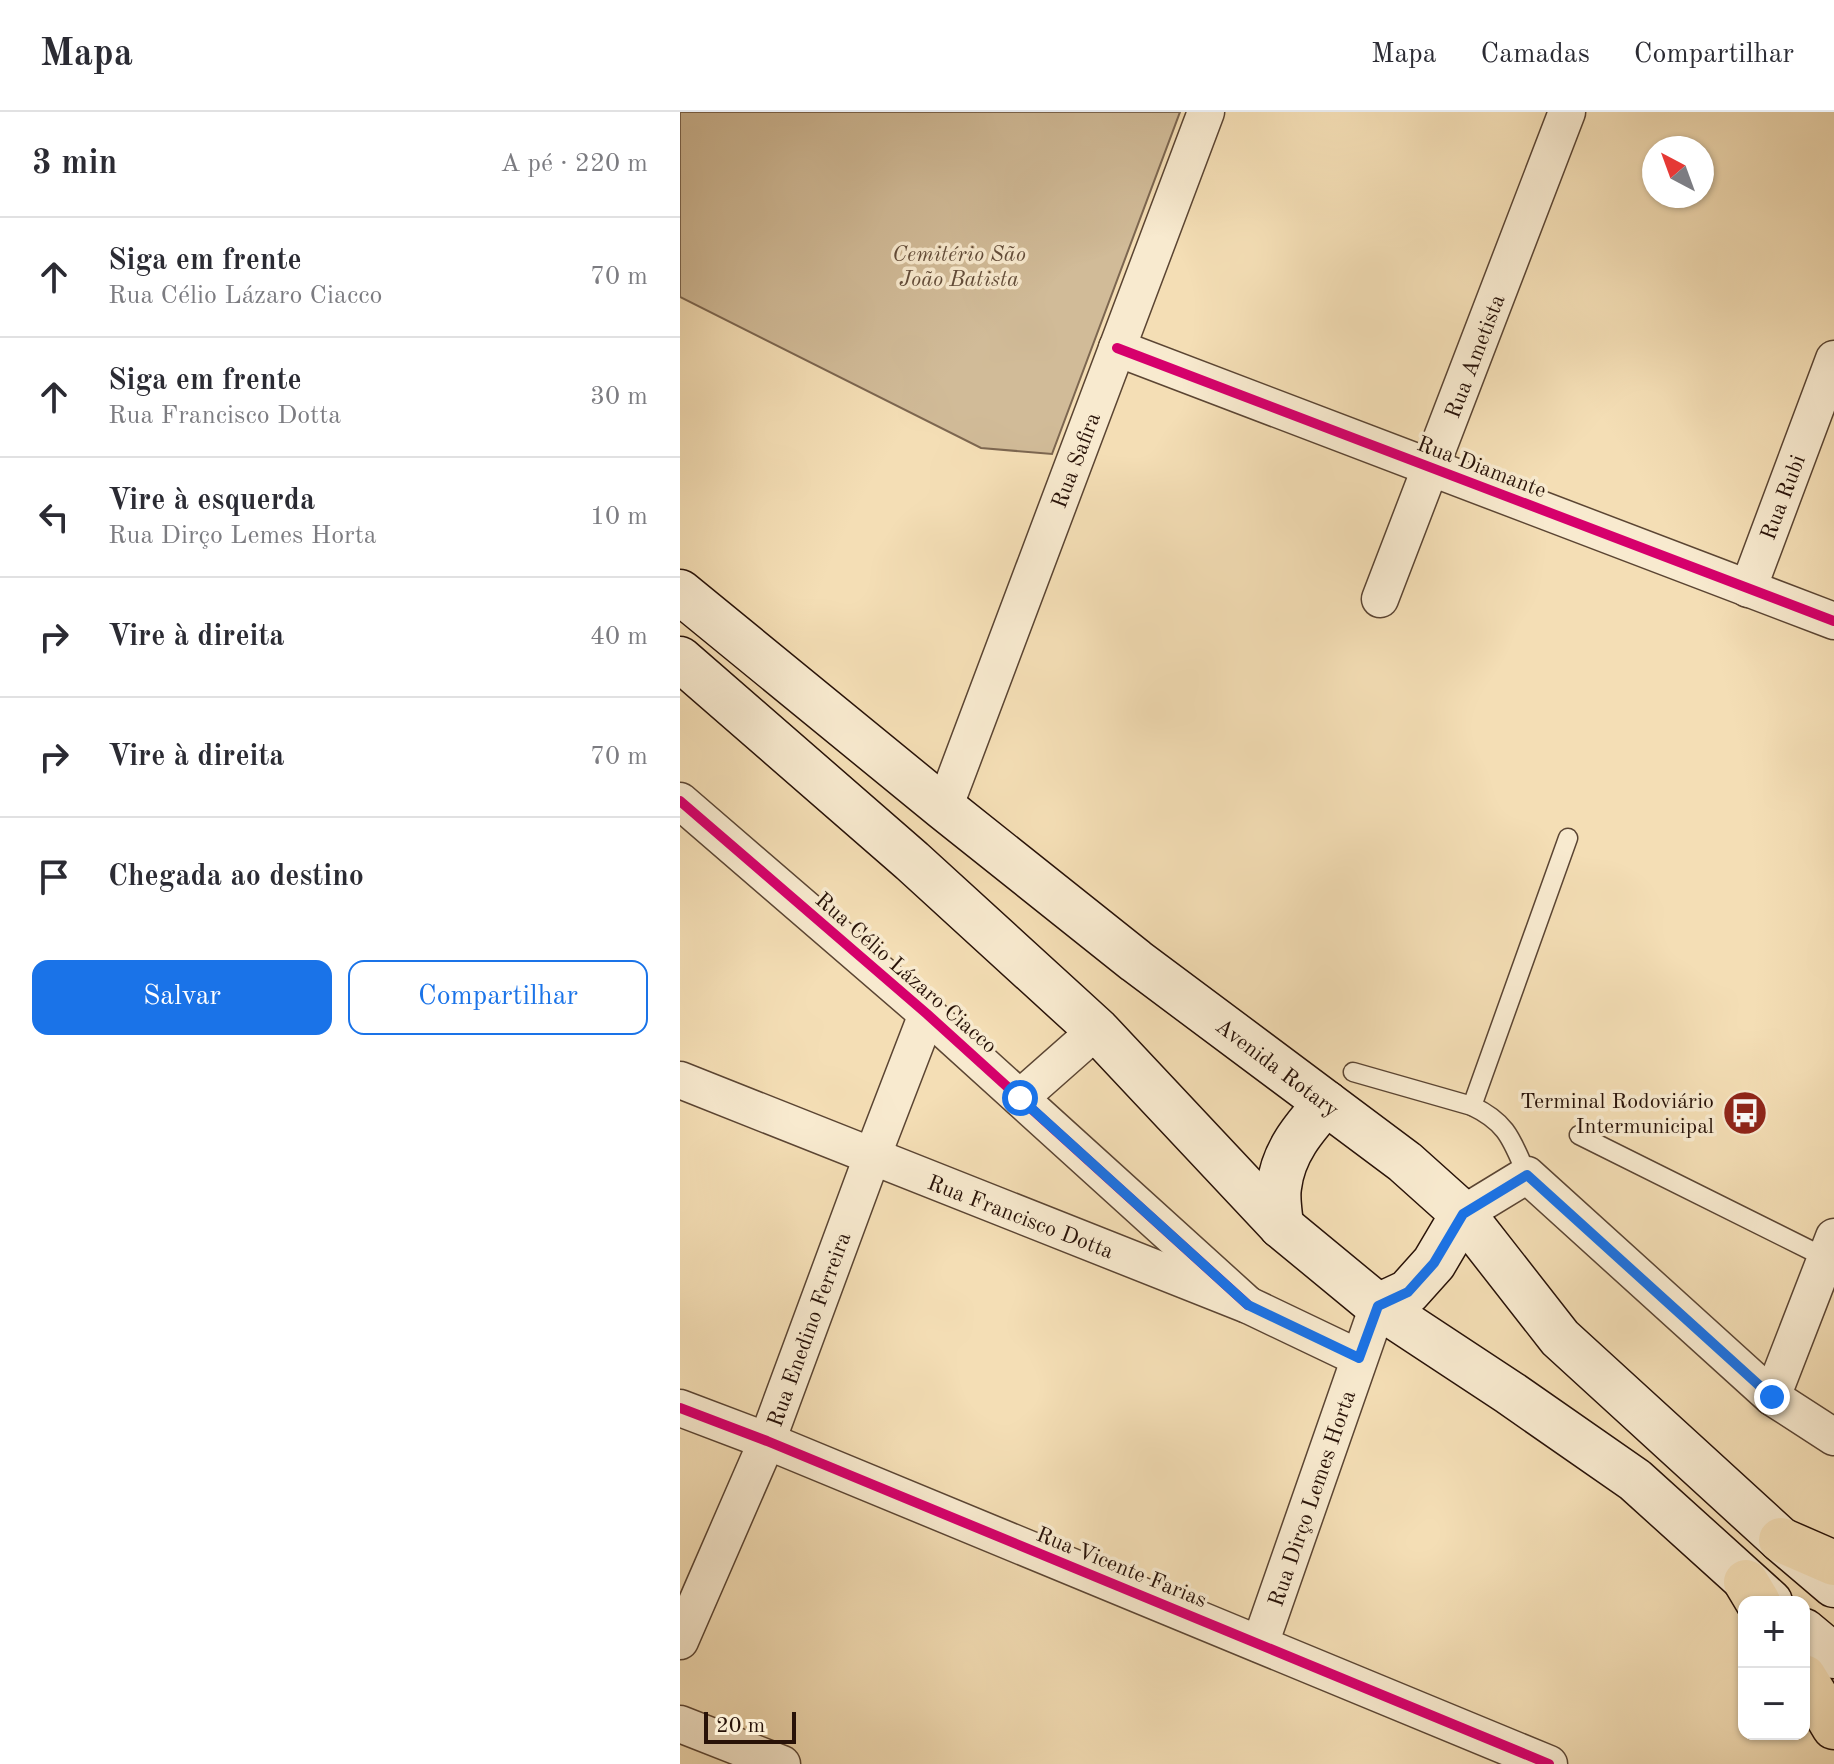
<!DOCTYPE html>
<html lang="pt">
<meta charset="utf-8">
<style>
body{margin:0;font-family:"Old Standard TT",serif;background:#f2f2f3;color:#2b2b33}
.controls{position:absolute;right:24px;bottom:24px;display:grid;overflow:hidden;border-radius:16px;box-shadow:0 2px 6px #0004}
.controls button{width:72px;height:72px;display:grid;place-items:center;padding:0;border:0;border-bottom:2px solid #e1e1e2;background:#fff;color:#2b2b33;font:40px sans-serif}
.compass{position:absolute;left:962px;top:24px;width:72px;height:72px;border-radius:50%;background:#fff;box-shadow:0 2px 6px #0004;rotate:319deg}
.scale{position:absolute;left:24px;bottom:20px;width:92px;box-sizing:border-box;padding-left:8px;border:4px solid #281208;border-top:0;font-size:22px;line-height:28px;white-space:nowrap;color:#281208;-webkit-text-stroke:6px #f8eacf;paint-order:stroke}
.stop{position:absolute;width:24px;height:24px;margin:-18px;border:6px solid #1a73e8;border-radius:50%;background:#fff}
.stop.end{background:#1a73e8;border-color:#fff;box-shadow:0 2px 8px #0008}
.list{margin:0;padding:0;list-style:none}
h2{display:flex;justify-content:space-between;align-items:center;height:104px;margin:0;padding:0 32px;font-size:34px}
h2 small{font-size:26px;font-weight:400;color:#7c7c81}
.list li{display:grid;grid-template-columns:52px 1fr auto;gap:24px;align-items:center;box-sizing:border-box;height:120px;padding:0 32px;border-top:2px solid #e1e1e2}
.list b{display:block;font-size:30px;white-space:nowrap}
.list p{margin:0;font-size:26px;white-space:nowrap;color:#7c7c81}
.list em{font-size:26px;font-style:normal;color:#7c7c81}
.actions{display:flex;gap:16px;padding:24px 32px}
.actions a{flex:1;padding:18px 0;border:2px solid #1a73e8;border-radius:16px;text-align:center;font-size:28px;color:#1a73e8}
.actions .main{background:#1a73e8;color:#fff}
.icon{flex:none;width:44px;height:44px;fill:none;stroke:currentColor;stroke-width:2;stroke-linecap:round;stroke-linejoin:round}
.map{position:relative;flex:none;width:1154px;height:1652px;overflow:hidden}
header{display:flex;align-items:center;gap:48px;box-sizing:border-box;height:112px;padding:0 40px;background:#fff;border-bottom:2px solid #e1e1e2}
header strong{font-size:38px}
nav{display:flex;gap:44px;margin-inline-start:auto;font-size:28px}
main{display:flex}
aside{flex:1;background:#fff}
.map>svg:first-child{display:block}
</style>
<header>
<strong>Mapa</strong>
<nav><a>Mapa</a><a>Camadas</a><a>Compartilhar</a></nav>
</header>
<main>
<aside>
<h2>3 min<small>A pé · 220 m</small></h2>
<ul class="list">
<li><svg class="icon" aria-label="ahead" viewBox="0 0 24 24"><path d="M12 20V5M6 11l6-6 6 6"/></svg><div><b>Siga em frente</b><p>Rua Célio Lázaro Ciacco</p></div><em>70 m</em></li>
<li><svg class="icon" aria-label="ahead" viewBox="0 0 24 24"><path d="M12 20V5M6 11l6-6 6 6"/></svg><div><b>Siga em frente</b><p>Rua Francisco Dotta</p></div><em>30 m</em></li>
<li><svg class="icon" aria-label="left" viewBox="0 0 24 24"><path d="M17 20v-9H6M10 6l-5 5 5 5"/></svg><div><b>Vire à esquerda</b><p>Rua Dirço Lemes Horta</p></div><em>10 m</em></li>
<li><svg class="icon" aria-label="right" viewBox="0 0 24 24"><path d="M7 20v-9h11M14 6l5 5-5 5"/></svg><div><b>Vire à direita</b></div><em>40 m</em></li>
<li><svg class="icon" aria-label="right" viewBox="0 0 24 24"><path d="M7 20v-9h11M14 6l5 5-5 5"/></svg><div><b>Vire à direita</b></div><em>70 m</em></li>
<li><svg class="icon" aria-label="arrive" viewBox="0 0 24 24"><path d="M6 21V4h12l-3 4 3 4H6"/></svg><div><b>Chegada ao destino</b></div></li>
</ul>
<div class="actions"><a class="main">Salvar</a><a>Compartilhar</a></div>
</aside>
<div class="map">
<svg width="1154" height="1652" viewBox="0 0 1154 1652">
<rect width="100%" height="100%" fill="#f4deb5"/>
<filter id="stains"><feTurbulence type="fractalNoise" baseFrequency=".0025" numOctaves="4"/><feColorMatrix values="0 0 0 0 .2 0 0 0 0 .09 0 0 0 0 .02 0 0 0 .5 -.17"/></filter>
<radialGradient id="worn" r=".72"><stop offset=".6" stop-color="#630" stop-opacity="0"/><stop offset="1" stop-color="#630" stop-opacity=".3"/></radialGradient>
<!-- green -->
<path fill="#d1bb98" stroke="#7c6650" stroke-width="2" d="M0,0H500L372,342L301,336L0,185Z"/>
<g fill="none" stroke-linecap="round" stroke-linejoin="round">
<!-- lane casing -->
<g stroke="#5b4533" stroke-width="21">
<g id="lane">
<path d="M673,960L792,994C828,1011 832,1029 847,1063"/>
<path d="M792,994L888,726"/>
<path d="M899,1023L1146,1146"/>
</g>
</g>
<!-- street casing -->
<g stroke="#5b4533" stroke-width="39">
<g id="street">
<path d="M437,236L1154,509"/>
<path d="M1068,477L1154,247"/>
<path d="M700,487L887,0"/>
<path d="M0,689L247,902L568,1193"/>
<path d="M264,696L526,0"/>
<path d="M0,968L568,1193L679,1246"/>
<path d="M340,986L417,918"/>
<path d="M783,1102L847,1063L1092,1285L1154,1325"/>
<path d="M1092,1285L1154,1125"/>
<path d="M0,1296L87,1329L869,1652"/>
<path d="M0,1529L87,1329L192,1045L247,902"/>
<path d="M580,1532L698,1194"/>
<path d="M0,1612L102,1652"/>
</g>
</g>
<!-- secondary casing -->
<g stroke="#281208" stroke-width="47">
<g id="secondary">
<path d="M0,480L264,696L456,849L725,1050L783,1102L880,1226L1101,1428L1154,1473"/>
<path d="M0,547L232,749L417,918L601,1114L698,1194L830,1281L955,1368L1090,1490"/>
<path d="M601,1114C600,1101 597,1087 599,1075C603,1040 624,1016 646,991"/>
<path d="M698,1194L728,1180L754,1151L783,1102"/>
<path d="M1124,1519L1154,1544"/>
</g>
</g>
<!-- highway casing -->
<g stroke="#281208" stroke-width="47">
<g id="highway">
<path d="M1101,1428L1154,1451"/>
<path d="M1066,1470L1078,1490"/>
<path d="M1124,1565L1154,1615"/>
</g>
</g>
<!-- lane -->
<use href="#lane" stroke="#f8eacf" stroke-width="18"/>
<!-- street -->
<use href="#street" stroke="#f8eacf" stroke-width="36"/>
<!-- secondary -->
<use href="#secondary" stroke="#f8eacf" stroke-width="44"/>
<!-- highway -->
<use href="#highway" stroke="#f4deb5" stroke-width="44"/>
<!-- cycleway casing -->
<g stroke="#f8eacf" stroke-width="15">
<g id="cycleway">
<path d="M437,236L1154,509"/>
<path d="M0,689L247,902L568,1193"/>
<path d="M0,1296L87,1329L869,1652"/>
</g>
</g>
<!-- cycleway -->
<use href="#cycleway" stroke="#d6006c" stroke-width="10"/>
</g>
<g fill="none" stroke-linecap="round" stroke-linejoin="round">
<!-- route -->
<path stroke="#1a73e8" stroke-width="10" d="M340,986L568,1193L679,1246L698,1194L728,1180L754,1151L783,1102L847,1063L1092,1285"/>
</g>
<!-- icons -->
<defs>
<g id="bus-disc" transform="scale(2.3)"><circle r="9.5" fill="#8f2418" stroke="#f8eacf"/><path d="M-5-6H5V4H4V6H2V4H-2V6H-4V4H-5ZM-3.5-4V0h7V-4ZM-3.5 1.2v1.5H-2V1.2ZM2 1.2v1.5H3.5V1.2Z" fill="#fff"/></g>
</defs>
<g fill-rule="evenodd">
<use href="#bus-disc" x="1065" y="1001"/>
</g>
<g text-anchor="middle" stroke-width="7" stroke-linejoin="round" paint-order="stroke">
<!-- park labels -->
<g font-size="22" font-style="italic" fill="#634d3a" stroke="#f8eacf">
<text x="279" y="149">Cemitério São<tspan x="279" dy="25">João Batista</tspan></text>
</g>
<!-- street labels -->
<g font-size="22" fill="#281208" stroke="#f8eacf">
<text transform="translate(794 244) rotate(-69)" y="8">Rua Ametista</text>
<text transform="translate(395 348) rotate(-69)" y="8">Rua Safira</text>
<text transform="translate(802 354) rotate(21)" y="8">Rua Diamante</text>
<text transform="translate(1102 385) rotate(-69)" y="8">Rua Rubi</text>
<text transform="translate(227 860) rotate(41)" y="8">Rua Célio Lázaro Ciacco</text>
<text transform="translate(598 955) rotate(37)" y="8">Avenida Rotary</text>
<text transform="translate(341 1104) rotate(21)" y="8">Rua Francisco Dotta</text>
<text transform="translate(128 1217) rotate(-70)" y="8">Rua Enedino Ferreira</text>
<text transform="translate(631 1386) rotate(-71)" y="8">Rua Dirço Lemes Horta</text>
<text transform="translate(442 1454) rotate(22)" y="8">Rua Vicente Farias</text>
</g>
<!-- poi labels -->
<g font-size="22" fill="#281208" stroke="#f8eacf" text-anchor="end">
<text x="1034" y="996">Terminal Rodoviário<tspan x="1034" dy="25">Intermunicipal</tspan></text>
</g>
</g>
<rect width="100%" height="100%" filter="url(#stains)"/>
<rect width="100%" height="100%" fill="url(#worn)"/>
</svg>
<div class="controls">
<button>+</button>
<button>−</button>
</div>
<svg class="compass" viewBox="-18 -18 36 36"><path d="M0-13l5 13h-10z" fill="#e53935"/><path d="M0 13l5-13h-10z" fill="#7c7c81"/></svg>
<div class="scale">20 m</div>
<div class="stop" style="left:340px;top:986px"></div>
<div class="stop end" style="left:1092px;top:1285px"></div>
</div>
</main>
